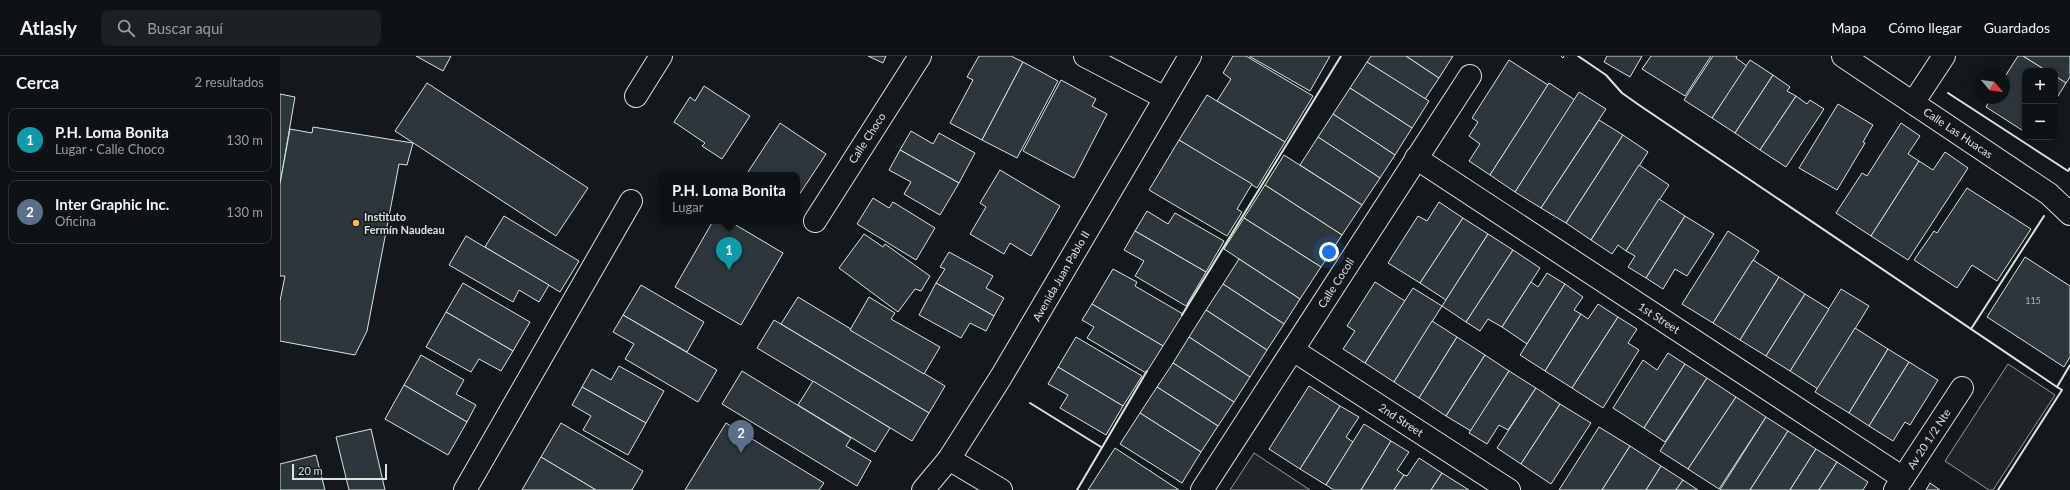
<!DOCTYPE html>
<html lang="es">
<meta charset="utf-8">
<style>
body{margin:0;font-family:Lato,sans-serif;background:#1d2022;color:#f1f3f6}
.controls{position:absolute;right:12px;top:12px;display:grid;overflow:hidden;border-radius:8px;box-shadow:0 2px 10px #0003}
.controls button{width:36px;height:36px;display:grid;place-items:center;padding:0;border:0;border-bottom:1px solid #2f3234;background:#0f1215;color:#f1f3f6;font:20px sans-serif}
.compass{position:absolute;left:1694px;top:12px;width:36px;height:36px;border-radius:50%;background:#0f1215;box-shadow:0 2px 10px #0003;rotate:119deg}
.scale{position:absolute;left:12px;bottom:10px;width:95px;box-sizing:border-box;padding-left:4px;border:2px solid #d8e6dc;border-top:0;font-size:11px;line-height:14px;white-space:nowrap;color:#d8e6dc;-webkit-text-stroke:3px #14181c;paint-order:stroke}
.you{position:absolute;left:1049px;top:196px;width:14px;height:14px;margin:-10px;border:3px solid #fff;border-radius:50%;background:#1a73e8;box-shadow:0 0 0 6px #1a73e833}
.badge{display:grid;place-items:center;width:26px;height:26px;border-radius:50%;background:#2563eb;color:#fff;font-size:13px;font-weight:700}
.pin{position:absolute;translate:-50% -33px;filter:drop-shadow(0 1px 2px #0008)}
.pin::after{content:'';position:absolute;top:21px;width:14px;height:12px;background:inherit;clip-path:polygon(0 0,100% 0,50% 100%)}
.popup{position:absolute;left:378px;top:116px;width:142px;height:52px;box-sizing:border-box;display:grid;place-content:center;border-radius:8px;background:#0f1215;filter:drop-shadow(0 1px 3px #0005);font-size:13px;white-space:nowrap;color:#9b9ea0}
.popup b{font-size:15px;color:#f1f3f6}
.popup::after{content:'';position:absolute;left:50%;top:100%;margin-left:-8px;border:8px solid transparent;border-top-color:#0f1215}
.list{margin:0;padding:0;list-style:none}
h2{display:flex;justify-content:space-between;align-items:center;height:52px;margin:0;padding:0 16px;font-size:17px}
h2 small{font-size:13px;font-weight:400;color:#9b9ea0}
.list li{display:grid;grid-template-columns:26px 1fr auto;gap:12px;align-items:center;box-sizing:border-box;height:64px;margin:0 8px 8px;padding:0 8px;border:1px solid #2f3234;border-radius:8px}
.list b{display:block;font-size:15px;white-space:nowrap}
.list p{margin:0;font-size:13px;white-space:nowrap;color:#9b9ea0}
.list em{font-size:13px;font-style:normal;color:#9b9ea0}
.icon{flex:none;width:22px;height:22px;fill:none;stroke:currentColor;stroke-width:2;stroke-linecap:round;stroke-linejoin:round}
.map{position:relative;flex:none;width:1790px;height:434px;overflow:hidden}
header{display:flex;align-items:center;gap:24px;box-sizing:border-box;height:56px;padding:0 20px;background:#0f1215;border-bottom:1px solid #2f3234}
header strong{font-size:19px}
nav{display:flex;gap:22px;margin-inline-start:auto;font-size:14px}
.search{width:280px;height:36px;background:#1d2022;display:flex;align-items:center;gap:10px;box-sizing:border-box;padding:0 14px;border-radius:8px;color:#9b9ea0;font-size:15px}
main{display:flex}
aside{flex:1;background:#0f1215}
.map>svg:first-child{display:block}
</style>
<header>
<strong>Atlasly</strong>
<div class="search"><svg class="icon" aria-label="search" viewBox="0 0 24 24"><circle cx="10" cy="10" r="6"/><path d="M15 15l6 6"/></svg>Buscar aquí</div>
<nav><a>Mapa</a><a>Cómo llegar</a><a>Guardados</a></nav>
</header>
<main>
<aside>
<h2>Cerca<small>2 resultados</small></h2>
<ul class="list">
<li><span class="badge" style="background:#0f9aa8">1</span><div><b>P.H. Loma Bonita</b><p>Lugar · Calle Choco</p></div><em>130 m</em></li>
<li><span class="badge" style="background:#5c6f8a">2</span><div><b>Inter Graphic Inc.</b><p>Oficina</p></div><em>130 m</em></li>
</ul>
</aside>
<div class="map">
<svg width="1790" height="434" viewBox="0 0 1790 434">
<rect width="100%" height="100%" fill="#14181c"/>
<!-- green -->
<g fill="#202428" stroke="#939e99">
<path d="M1728,308L1775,339L1713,434H1709L1665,405Z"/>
<path d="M974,397L1030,434H950Z"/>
</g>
<!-- building -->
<g fill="#2c363c" stroke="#d8e6dc">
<path d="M136,0H171L163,15Z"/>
<path d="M588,0H606L603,7Z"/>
<path d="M699,0H731L743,6L702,84L670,67L693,24L687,21Z"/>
<path d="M953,0H966L1033,40L1005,86L937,45L951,23L943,17Z"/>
<path d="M969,0H1050L1030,35Z"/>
<path d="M1091,0H1126L1159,22L1145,43L1087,6Z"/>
<path d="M1126,0H1173L1159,22Z"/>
<path d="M1327,0H1362L1350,21L1324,6Z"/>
<path d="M1371,0H1431L1405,40L1362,13Z"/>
<path d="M1433,0H1457L1456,2L1467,10L1432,62L1404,44Z"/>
<path d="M1738,0H1743L1767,15H1745V76L1706,51L1711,42H1724V22Z"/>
<path d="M1743,0H1790V21L1786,27L1775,20V15H1767Z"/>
<path d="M1229,4L1268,29L1210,119L1189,105L1200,88L1189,80L1198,66L1192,62Z"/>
<path d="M1470,4L1493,19L1455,77L1432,62Z"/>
<path d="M743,6L778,25L737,102L702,84Z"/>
<path d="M1087,6L1149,45L1132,72L1070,32Z"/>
<path d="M1493,19L1510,31L1507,35L1516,40L1480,94L1455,77Z"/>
<path d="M1775,20L1786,27L1775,45Z"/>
<path d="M781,24L816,43L812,50L827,58L794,122L743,95Z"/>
<path d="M147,27L308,132L276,180L115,75Z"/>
<path d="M1269,27L1295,44L1235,136L1210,119Z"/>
<path d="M424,30L470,60L442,103L422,90L425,87L394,66L410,41L415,45Z"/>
<path d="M1070,32L1132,72L1115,99L1053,58Z"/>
<path d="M1299,36L1326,53L1261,152L1235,136Z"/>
<path d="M0,38L15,41L0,128Z"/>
<path d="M927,39L1005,86L977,132L899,84Z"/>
<path d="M1516,40L1527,48L1530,44L1544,53L1506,111L1480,94Z"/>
<path d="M1558,48L1593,69L1583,86L1585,87L1557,134L1519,112Z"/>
<path d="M1053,58L1115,99L1100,122L1038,81Z"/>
<path d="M1319,64L1343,79L1286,167L1261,152Z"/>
<path d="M500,67L546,98L517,142V119H466Z"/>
<path d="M1621,67L1640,80L1628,98L1639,105L1591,180L1556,157L1582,117L1587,120Z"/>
<path d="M33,71L133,87L127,109L119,108L87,275L75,299L0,285V245L5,220H0V128L10,73L32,77Z"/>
<path d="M631,75L653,88L659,77L695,97L679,127L620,94Z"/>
<path d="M1343,79L1368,96L1311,184L1286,167Z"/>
<path d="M1038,81L1100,122L1082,149L1020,109Z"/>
<path d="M899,84L972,128L957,153L962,156L947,180L869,134Z"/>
<path d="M620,94L679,127L660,159L624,138L631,126L609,114Z"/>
<path d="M1665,96L1688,112L1628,204L1591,180L1639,105L1653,114Z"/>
<path d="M1004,99L1082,149L1062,179L985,129Z"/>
<path d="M1359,109L1389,129L1346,195L1338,189L1332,198L1311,184Z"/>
<path d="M720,114L780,150L751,200L730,187L724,198L690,178L706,151L700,147Z"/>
<path d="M985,129L1062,179L1041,211L964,162Z"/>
<path d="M1687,132L1751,173L1717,225L1692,209L1677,232L1634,204L1654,175L1657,177Z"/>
<path d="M593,142L609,152L613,146L655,172L636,204L577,168Z"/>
<path d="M1379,143L1405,160L1366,222L1348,211L1355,200L1346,195Z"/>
<path d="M1159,146L1183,162L1140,227L1108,207L1138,160L1147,165Z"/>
<path d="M867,155L888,168L895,157L944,185L926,216L855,175Z"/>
<path d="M224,160L299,205L280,236L205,191Z"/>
<path d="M1405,160L1434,178L1407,220L1395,213L1383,233L1366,222Z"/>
<path d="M964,162L1041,211L1020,243L944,193Z"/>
<path d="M1183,162L1208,178L1166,244L1140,227Z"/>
<path d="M433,165H449L503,197L461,269L395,231Z"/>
<path d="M855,175L926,216L906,250L855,220L864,205L844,194Z"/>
<path d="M1448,175L1479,195L1433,267L1402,248Z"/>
<path d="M584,178L603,191L605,188L650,220L641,235L635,233L618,256L559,212Z"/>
<path d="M1208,178L1233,194L1186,266L1162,250Z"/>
<path d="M186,180L269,229L259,246L239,234L233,246L169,209Z"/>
<path d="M1233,194L1260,212L1222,271L1208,263L1200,275L1186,266Z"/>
<path d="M669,196L713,220L706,232L724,242L714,260L656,227L665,213L660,211Z"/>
<path d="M1745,201L1790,230V301L1784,311L1707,261Z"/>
<path d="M959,203L1020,243L1004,268L943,228Z"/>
<path d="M1473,204L1499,221L1460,284L1433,267Z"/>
<path d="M833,213L857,226L855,230L903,258L883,290L812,248Z"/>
<path d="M1267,217L1285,228L1247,288L1222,271L1251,226L1258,231Z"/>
<path d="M1499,221L1525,238L1486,300L1460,284Z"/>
<path d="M1095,226L1125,245L1085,307L1063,293L1075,275L1067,270Z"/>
<path d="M183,227L250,266L233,295L166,256Z"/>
<path d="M656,227L714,260L706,275L690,267L681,282L639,259Z"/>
<path d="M943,228L1004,268L987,294L926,254Z"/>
<path d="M1285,228L1303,241L1294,254L1301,258L1265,315L1240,299Z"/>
<path d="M361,229L424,266L407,296L343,259Z"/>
<path d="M1133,232L1162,250L1114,326L1085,307Z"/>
<path d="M1561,233L1589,250L1538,333L1510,315Z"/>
<path d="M1525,238L1549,253L1510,315L1486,300Z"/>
<path d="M518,241L665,330L649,357L501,268Z"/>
<path d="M589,241L615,257L611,263L660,291L644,318L570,274Z"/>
<path d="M812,248L883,290L866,317L807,282L814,271L802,264Z"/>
<path d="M1318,248L1338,261L1292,332L1265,315L1301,258L1308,263Z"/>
<path d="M926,254L987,294L970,321L909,281Z"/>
<path d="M166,256L233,295L221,315L199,303L191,316L146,291Z"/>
<path d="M343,259L437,314L418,346L345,303L354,288L333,276Z"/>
<path d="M1338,261L1357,273L1348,287L1359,294L1323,352L1292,332Z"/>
<path d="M494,264L649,357L632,385L477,292Z"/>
<path d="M1152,265L1177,281L1139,342L1114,326Z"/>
<path d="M1575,272L1608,293L1569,357L1535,336Z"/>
<path d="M796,281L862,320L843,350L778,311Z"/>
<path d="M909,281L970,321L954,346L893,307Z"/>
<path d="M1177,281L1205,299L1166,360L1139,342Z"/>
<path d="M1608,293L1629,306L1589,370L1569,357Z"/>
<path d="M1388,297L1405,308L1364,372L1333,352L1363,304L1377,314Z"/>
<path d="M141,299L184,324L176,338L196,349L187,366L124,329Z"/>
<path d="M1205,299L1229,315L1191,375L1166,360Z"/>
<path d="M1629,306L1658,324L1630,369L1625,366L1613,385L1589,370Z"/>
<path d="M893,307L954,346L938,370L877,331Z"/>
<path d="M1405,308L1427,322L1385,386L1364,372Z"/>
<path d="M339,310L384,335L366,367L302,331L312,313L331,324Z"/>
<path d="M778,311L843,350L826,379L780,352L788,339L768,328Z"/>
<path d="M462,315L571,382L566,390L591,405L577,430L442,348Z"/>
<path d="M1229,315L1256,332L1228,374L1219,369L1207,388L1189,377Z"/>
<path d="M1427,322L1456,341L1408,413L1380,395Z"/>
<path d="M533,325L610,372L595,396L518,349Z"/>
<path d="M124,329L187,366L168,399L105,363Z"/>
<path d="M1029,330L1060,350L1020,413L989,393Z"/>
<path d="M302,331L366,367L348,399L303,374L311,360L292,349Z"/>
<path d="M877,331L938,370L921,396L860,357Z"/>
<path d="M1256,332L1280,348L1241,408L1217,392Z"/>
<path d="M1456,341L1486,361L1439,433L1408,413Z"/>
<path d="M1280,348L1311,367L1271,428L1241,408Z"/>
<path d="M1060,350L1079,361L1066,381L1073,386L1046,429L1020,413Z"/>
<path d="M860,357L921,396L902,427L840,388Z"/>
<path d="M1486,361L1508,375L1470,434H1440Z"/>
<path d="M281,367L363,415L352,434H316L261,401Z"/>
<path d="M446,367L544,427L539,434H405Z"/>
<path d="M1084,368L1111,385L1081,434H1054L1046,429Z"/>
<path d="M1319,371L1350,390L1322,434H1279Z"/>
<path d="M91,373L105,434H69L56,381Z"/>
<path d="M1508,375L1536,393L1510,434H1470Z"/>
<path d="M1111,385L1129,396L1117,414L1124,419L1114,434H1081Z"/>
<path d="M1350,390L1381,410L1366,434H1322Z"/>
<path d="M835,392L899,434H808Z"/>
<path d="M1536,393L1557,406L1539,434H1510Z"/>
<path d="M36,399L45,434H0V408Z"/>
<path d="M261,401L316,434H242Z"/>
<path d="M1139,402L1162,417L1151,434H1114L1124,419L1127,420Z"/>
<path d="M1557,406L1588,426L1583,434H1539Z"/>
<path d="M1381,410L1403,424L1396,434H1366Z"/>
<path d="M1162,417L1189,434H1151Z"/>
<path d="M1403,424L1418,434H1396Z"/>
<path d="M1650,427L1660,434H1646Z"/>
</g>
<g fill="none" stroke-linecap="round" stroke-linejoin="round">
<!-- minor casing -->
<g stroke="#d8e6dc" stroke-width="24">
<g id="minor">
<path d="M805,0L885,42"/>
<path d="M1563,0L1769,138L1790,158"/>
<path d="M356,40L381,0"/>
<path d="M1633,47L1664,0"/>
<path d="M1136,102L1623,422"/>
<path d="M535,165L640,0"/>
<path d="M1013,294L1229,434"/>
<path d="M669,403L721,434"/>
<path d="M185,434L351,145"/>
<path d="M922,434L1190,20"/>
<path d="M1615,434L1682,332"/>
</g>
</g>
<!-- major casing -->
<g stroke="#d8e6dc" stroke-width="24">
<path id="major" d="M643,434L669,403L721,321L910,0"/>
</g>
<!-- minor -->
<use href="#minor" stroke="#14181c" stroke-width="22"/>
<!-- major -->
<use href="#major" stroke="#14181c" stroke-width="22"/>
<!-- fence -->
<path stroke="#d8e6dc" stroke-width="1" stroke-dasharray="5 2" stroke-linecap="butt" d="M1281,0L1283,2L1284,0"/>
<!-- wall -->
<g stroke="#d8e6dc" stroke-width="2">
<path d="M1298,0L1326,19L1342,37L1359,49L1777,331"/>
<path d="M1668,37L1788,115L1790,112"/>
<path d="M902,259L1061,0"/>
<path d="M1691,273L1764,160"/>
<path d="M750,347L821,391"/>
<path d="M797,434L867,315"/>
<path d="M1718,434L1782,334L1777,331L1790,309"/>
</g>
</g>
<!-- markers -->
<circle fill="#ffb74d" stroke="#14181c" stroke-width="1.5" cx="76" cy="167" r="4"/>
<g text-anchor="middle" stroke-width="3" stroke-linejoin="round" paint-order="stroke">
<!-- number labels -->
<g font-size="9" fill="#adbab4">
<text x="1753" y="248">115</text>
</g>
<!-- street labels -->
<g font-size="11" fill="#d8e6dc" stroke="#14181c">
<text transform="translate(1678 77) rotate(34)" y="4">Calle Las Huacas</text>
<text transform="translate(587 82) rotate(-57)" y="4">Calle Choco</text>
<text transform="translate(781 220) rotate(-60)" y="4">Avenida Juan Pablo II</text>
<text transform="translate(1056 227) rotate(-57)" y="4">Calle Cocoli</text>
<text transform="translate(1379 262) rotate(33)" y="4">1st Street</text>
<text transform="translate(1121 364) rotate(33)" y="4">2nd Street</text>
<text transform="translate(1649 383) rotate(-57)" y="4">Av 20 1/2 Nte</text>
</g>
<!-- poi labels -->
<g font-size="11" font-weight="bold" fill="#d8e6dc" stroke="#14181c" text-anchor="start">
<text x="84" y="165">Instituto<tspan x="84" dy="13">Fermín Naudeau</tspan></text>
</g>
</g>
</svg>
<div class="controls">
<button>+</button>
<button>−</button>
</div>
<svg class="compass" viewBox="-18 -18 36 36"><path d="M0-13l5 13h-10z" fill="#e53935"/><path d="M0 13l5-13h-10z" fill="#9b9ea0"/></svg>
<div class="scale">20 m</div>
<div class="you"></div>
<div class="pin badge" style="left:449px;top:214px;background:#0f9aa8">1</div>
<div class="popup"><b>P.H. Loma Bonita</b>Lugar</div>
<div class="pin badge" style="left:461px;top:397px;background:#5c6f8a">2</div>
</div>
</main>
